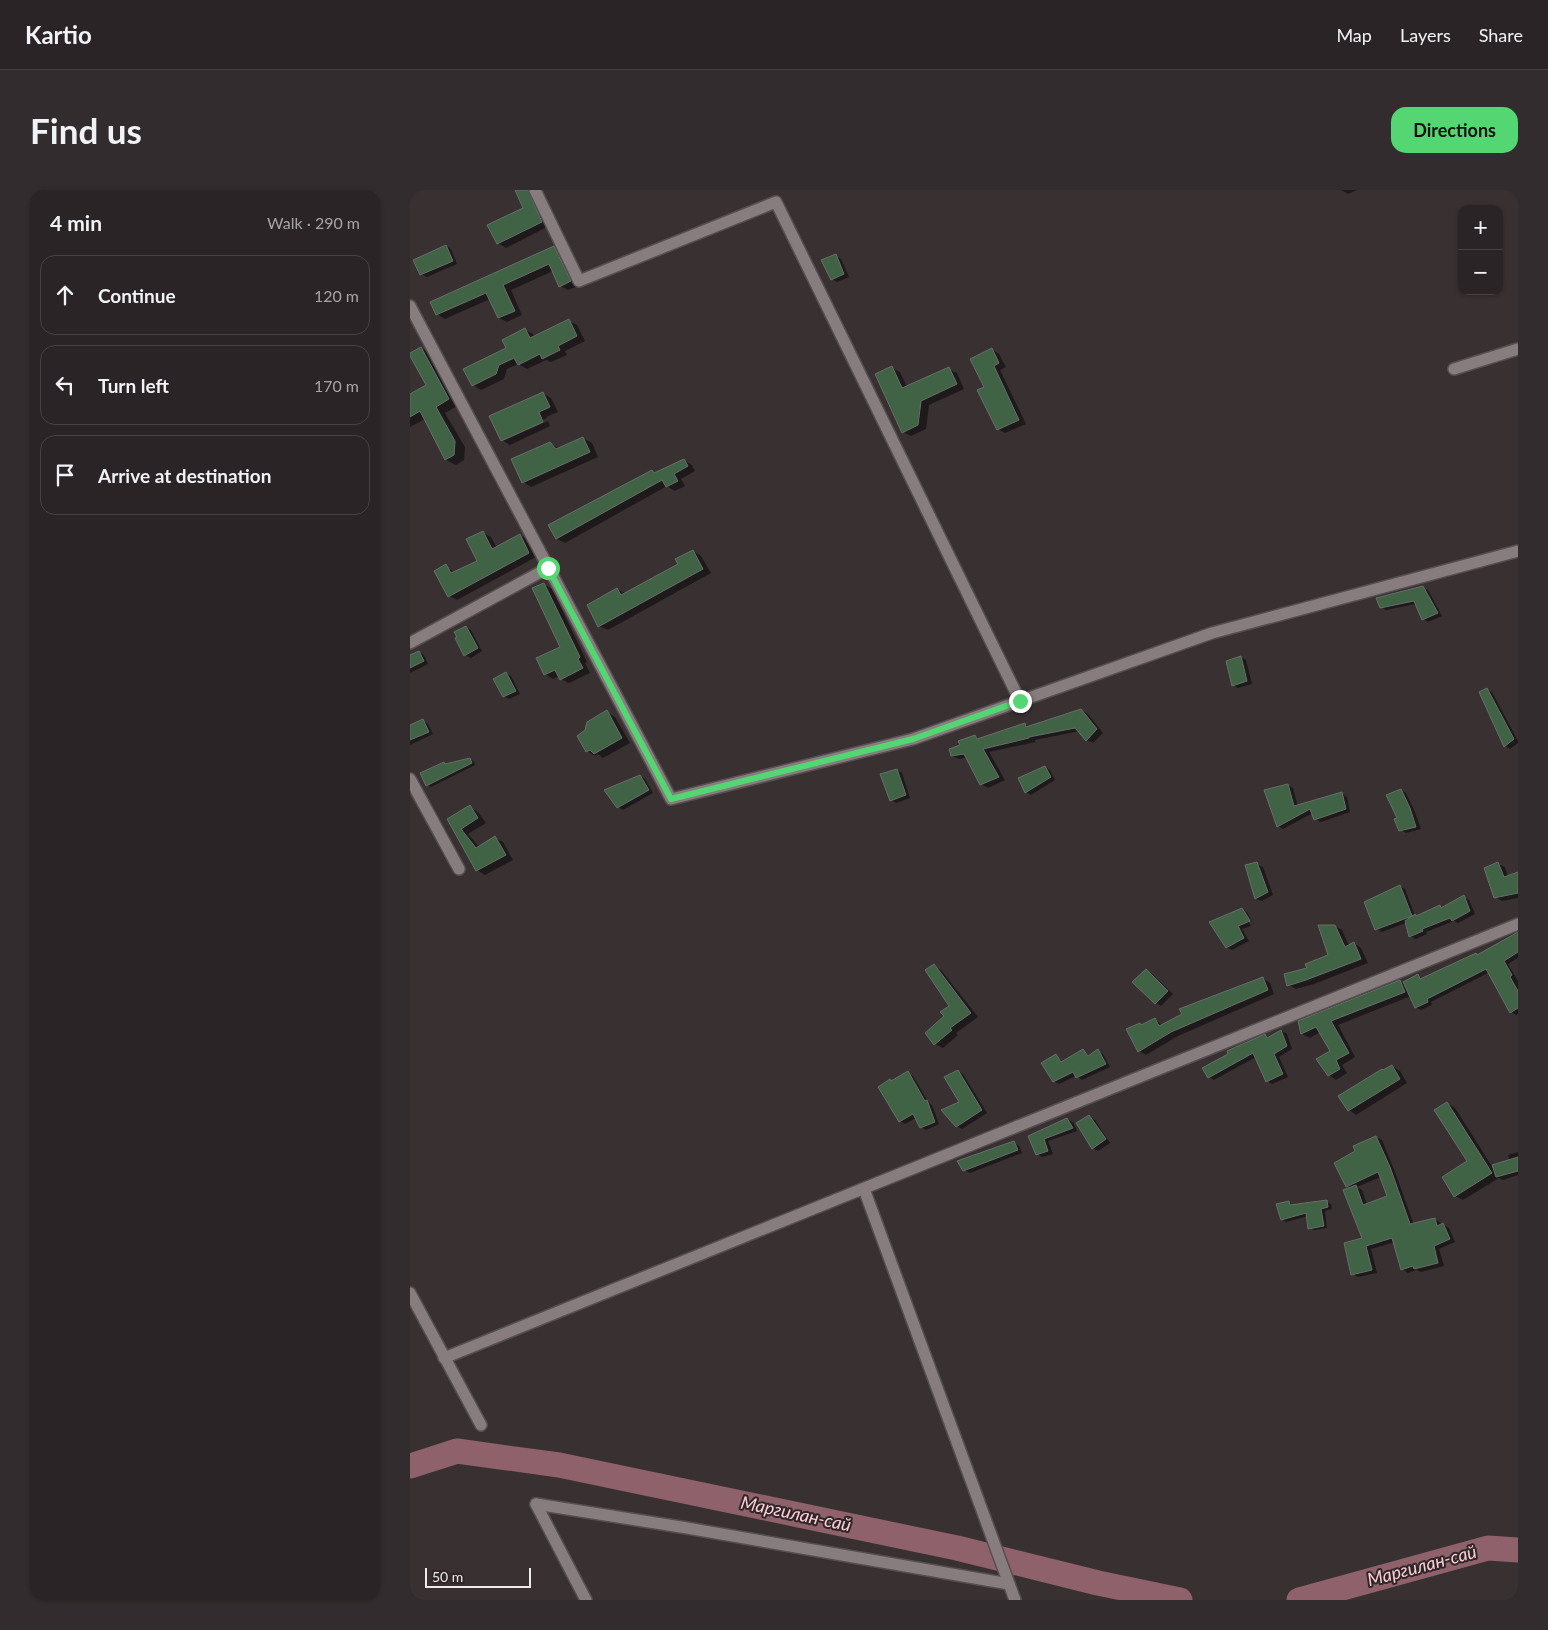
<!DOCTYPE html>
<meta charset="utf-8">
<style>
body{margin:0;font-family:Lato,sans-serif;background:#332c2e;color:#f1f3f6}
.controls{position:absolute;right:15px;top:15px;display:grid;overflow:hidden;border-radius:10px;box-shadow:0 1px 4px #0004}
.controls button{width:45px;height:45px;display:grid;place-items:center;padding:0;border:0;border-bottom:1px solid #474143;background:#2b2426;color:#f1f3f6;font:25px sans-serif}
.scale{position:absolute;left:15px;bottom:12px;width:106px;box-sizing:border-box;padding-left:5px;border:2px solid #efeaeb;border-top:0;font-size:14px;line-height:18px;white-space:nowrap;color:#efeaeb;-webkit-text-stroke:4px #2f2628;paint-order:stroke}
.stop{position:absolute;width:15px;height:15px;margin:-11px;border:4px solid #54d672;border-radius:50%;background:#fff}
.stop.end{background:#54d672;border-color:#fff;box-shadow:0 1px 5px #0008}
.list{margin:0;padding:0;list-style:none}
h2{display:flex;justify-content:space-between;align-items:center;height:65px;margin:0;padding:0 20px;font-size:21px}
h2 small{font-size:16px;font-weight:400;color:#a6a4a7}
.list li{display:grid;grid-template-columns:32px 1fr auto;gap:15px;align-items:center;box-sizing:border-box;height:80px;margin:0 10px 10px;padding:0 10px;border:1px solid #474143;border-radius:15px}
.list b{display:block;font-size:19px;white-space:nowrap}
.list em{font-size:16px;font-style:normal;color:#a6a4a7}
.icon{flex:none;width:28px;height:28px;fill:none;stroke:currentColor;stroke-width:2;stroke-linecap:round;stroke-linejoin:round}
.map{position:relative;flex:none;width:1108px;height:1410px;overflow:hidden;border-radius:15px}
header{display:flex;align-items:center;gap:30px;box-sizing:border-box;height:70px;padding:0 25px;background:#2b2426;border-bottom:1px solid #474143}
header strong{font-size:24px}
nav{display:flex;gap:28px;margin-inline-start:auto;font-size:18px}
.intro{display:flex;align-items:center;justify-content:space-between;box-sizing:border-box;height:120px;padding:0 30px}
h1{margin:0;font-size:35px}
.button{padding:12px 22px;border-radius:15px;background:#54d672;color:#111;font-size:18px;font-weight:700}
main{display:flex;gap:30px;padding:0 30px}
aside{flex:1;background:#2b2426;border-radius:15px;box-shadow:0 1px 4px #0004}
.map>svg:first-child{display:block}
</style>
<header>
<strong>Kartio</strong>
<nav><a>Map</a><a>Layers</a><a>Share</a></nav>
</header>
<div class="intro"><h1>Find us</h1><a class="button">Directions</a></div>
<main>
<aside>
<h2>4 min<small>Walk · 290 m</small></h2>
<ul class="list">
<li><svg class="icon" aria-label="ahead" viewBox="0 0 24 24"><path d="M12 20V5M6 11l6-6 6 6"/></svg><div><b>Continue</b></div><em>120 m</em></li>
<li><svg class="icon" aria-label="left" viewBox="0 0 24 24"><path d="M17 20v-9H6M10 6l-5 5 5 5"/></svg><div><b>Turn left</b></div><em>170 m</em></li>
<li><svg class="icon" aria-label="arrive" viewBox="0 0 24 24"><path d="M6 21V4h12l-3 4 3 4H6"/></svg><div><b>Arrive at destination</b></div></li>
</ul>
</aside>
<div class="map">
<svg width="1108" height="1410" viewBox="0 0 1108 1410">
<rect width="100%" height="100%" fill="#393032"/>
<!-- shadow -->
<g fill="#0007" fill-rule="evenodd">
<path d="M106,0H128L139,36L96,58L88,53L115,18Z"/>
<path d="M931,0H947L938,4Z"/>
<path d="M36,56L41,59L47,74L17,87L11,84Z"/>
<path d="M144,58L152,62L168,96L158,100L150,96L143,81L101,100L112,125L97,132L89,128L80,109L35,129L27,124Z"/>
<path d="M426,66L431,69L439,87L427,92L422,89Z"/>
<path d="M159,131L167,135L175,151L155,161L157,165L141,172L136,170L117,179L108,174L97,179L94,189L71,200L63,195L115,140L123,144L125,148Z"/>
<path d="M11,158L21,164L49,215L35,223L55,257L54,270L46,275L36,270L15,229L0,237V205L18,196Z"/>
<path d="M582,159L589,164L596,177L590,180L616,234L595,243L588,239L576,198Z"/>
<path d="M482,178L490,182L497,197L538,179L547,183L554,199L519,215L516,239L501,246L493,242Z"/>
<path d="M133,203L141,208L148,222L136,227L137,228L95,248V250L138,231L140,236L100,255L92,250Z"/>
<path d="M173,248L182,253L188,267L121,297L113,292L140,253L148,258Z"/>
<path d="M274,270L282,275L285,281L271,289L275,296L265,301L257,296L155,353L147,349L242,281L245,283Z"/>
<path d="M73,343L81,347L87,358L110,345L118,350L126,367L47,410L39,406L36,376L45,383L69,372Z"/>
<path d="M283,361L291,366L301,383L198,440L189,436L207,399L216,404L269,375Z"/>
<path d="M134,394L142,399L177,472L175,473L180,483L159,493L151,489L149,486L143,489L135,484L152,457Z"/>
<path d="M1012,397L1018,400L1032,426L1018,432L1013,429L1006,414L976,420L971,417Z"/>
<path d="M56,437L61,440L72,461L61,468L55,465Z"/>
<path d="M8,462L14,465L18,474L0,483V466Z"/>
<path d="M831,467L836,470L842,494L828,498L823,495Z"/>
<path d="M96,483L101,486L110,504L99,509L94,506Z"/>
<path d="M1076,499L1082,502L1108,551V553L1100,559L1095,556L1070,502Z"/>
<path d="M671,520L678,524L693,543L683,553L677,550L670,541L625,550V552L579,562L595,590L578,598L571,594L557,567L549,569L542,566L551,556L565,546L570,550L615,534L619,537Z"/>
<path d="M197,522L205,527L220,553L193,568L188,564L185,566L177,561Z"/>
<path d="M13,531L18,534L23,544L0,555V536Z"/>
<path d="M60,569L64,572L65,575L21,597L17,595L37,575Z"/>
<path d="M635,577L640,580L645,590L621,605L616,602Z"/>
<path d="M487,580L492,583L500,608L486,613L481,610Z"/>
<path d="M230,586L235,589L243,603L213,620L208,617Z"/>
<path d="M878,595L883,598L888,617L932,604L937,607L940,622L911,632L905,629L903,623L873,639L868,636Z"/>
<path d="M991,600L996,603L1005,622L1011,639L996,643L990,640L989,628Z"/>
<path d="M60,617L68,622L76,633L58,644L69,657L85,648L93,652L103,670L75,685L67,680L39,629Z"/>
<path d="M847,674L853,677L863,705L852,711L846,709L836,676Z"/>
<path d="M1088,674L1095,677L1098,687L1108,684V708L1092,711L1085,707Z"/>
<path d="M990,696L995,699L1005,726L1007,727L1029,717L1033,719L1054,707L1059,710L1065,724L1048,733L1044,731L1016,742L1017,744L1006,749L1000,746L996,733L972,742L966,739Z"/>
<path d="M832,719L837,722L844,734L835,721H833L841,736L832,739L839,751L822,760L816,757Z"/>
<path d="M925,736L932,740L939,756L944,753L951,758L958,773L904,794L886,799L879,795L899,778L919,765Z"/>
<path d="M1108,744V768L1098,774L1108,791V824L1106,825L1101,822L1080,782L1021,812L1022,815L1011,820L1006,818L1001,806L928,835L945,867L932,875L937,883L926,890L919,885L921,862L910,842L900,848L892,844L889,832L990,791L993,793L1008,786L1013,789L1068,766Z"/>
<path d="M524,776L531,780L568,827L546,843L548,845L533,858L525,854L540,817Z"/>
<path d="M736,780L741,783L763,804L751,816L746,813L724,792Z"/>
<path d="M853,788L860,793L864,804L768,846L736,865L729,861L732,836L745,829L753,836Z"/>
<path d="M872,841L877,844L882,859L869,867L878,887L862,894L857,891L846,867L804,890L799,887L855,846L859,848Z"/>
<path d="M673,860L680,866L688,861L693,864L700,877L672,890L666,886L649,894L643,891L646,866L653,872Z"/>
<path d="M982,876L990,881L997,893L946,925L939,920L974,881Z"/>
<path d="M548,881L553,884L577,923L552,939L546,936L551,913Z"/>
<path d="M498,883L503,886L519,913L522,915L529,934L516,940L511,937L506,928L495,934L490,931L482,892Z"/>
<path d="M1037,913L1045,918L1085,981L1100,971L1098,965L1108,962V985L1093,990L1089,988L1053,1010L1045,1006L1058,972Z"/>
<path d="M679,927L685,930L700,953L688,961L683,958L668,934Z"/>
<path d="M657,929L663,932L667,941L638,951L643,964L632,967L627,964L619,946Z"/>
<path d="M966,947L972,950L985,982L1004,1035L1025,1029L1039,1038L1045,1052L1029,1059L1034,1076L1011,1082L1007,1080L998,1083L992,1079L985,1052L961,1059L967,1083L948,1087L942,1084L953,1049L941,998L937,996L947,962ZM971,987L979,1007L957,1015L952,1000L947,997Z"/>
<path d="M604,953L609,956L612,963L560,983L554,980Z"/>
<path d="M879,1012L883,1015L917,1012L921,1014L922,1019L915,1021L917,1038L904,1040L900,1038L898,1026L876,1032L872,1029Z"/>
</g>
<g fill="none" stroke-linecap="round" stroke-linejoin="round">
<!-- river -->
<g stroke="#8e616b" stroke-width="25">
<path d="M0,1276L47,1261L149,1275L547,1358L688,1393L770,1410"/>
<path d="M889,1410L1078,1358L1108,1360"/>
</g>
</g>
<!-- building -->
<g fill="#406245" stroke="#686f69">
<path d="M105,0H118L132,32L87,54L77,35L113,18Z"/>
<path d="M36,55L43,71L10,85L3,70Z"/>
<path d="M144,56L161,91L149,97L139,74L93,95L105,121L88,128L76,103L26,125L20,112Z"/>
<path d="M426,64L434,84L421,90L411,70Z"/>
<path d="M159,129L167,146L148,156L150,160L132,169L130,164L108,175L104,168L89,175L86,184L62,196L53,179L96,158L92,150L115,138L120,148Z"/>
<path d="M11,157L39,209L26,217L45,251L44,265L35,270L10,221L0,227V204L16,195L0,166V163Z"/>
<path d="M582,158L589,173L584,176L609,230L587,240L567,200L574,197L560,169Z"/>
<path d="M482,176L492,198L539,177L547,194L511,211L508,235L492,243L465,184Z"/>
<path d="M133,202L140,217L129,222L133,232L91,251L79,226Z"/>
<path d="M173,247L180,262L112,293L101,269L140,252L146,259Z"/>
<path d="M274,269L278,276L264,284L268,291L256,297L252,290L146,349L138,335L242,280L244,283Z"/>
<path d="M73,341L82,359L110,344L119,363L38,407L24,381L36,374L41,383L67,371L56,349Z"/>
<path d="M283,360L293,379L188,437L177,415L207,398L211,405L268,374L265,369Z"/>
<path d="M134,393L170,467L168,469L173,478L150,490L145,480L134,485L126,468L150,457L122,398Z"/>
<path d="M1013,396L1028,423L1012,430L1004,411L970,418L966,408Z"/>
<path d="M56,436L68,458L54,466L45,448L47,447L44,442Z"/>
<path d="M9,461L14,471L0,478V465Z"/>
<path d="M831,466L837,491L822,496L816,471Z"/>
<path d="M96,482L106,501L93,507L83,489Z"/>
<path d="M1077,498L1104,549L1094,557L1069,502Z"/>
<path d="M671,519L687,539L676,551L665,538L619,547V548L573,559L589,587L570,595L554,564L541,566L539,559L550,555L548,551L565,545L567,549L615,533L616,537Z"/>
<path d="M197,520L212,548L184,564L180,560L176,562L167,546L175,540L177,532Z"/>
<path d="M13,529L19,542L0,550V535Z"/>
<path d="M60,568L62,573L16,596L10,583L34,572L35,574Z"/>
<path d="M635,576L641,587L615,603L608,588Z"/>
<path d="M487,579L496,605L480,611L470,584Z"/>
<path d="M230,585L239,600L207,618L194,600Z"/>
<path d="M878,594L884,616L932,602L936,619L904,630L900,619L867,637L854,600Z"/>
<path d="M991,599L1000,618L1006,637L989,641L984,629L987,628L976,605Z"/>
<path d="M60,615L68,628L51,639L66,658L85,646L96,665L66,681L37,629Z"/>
<path d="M847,672L858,702L845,709L835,675Z"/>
<path d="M1088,672L1094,687L1108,682V703L1084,708L1074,678Z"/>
<path d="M990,695L1002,726L965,740L954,712Z"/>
<path d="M1054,705L1060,721L1042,731L1040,728L1012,739L1013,741L999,747L995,731L1005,724L1006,726L1030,715L1031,718Z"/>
<path d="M832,718L840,731L828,736L834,748L816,758L799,732Z"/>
<path d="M908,735H925L935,757L944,752L951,769L896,790L877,796L874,784L897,778L895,774L918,765Z"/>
<path d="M1108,742V762L1094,771L1102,785L1100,787L1108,801V818L1100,823L1076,779L1017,809L1018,812L1005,818L993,792L1008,784L1010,789L1066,763L1067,765Z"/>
<path d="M524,774L561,823L540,838L542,840L524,855L515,843L534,826L530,822L539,816L515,780Z"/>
<path d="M736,779L758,801L745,814L722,792Z"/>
<path d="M853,787L858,800L761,842L728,862L716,839L730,833L731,835L745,828L749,836L772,824L769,819Z"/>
<path d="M990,790L995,802L921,831L939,863L926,870L930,879L918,886L906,869L920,861L906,837L891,844L888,831Z"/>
<path d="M871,840L877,856L864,864L873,884L856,892L843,863L798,888L792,878L818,864L817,861L855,844L857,848Z"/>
<path d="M673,859L678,866L688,859L696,874L666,888L663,882L643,892L631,873L646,864L651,872Z"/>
<path d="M982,875L990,889L938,921L928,906L972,879L973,880Z"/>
<path d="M548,880L572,920L546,937L531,920L549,912L534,887Z"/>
<path d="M498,881L515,911L517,910L525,932L510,938L503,924L489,932L468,897L480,889L481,891Z"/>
<path d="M1037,912L1082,983L1044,1007L1032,987L1057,971L1024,920Z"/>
<path d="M679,925L696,949L682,959L666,933Z"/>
<path d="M657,928L663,938L634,949L638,961L626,965L618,946Z"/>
<path d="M966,946L980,977L1000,1034L1025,1028L1027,1036L1033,1033L1040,1049L1024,1056L1028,1073L1004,1079L1003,1076L991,1080L982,1048L956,1056L962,1080L941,1085L934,1053L952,1048L933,1000L946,995L953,1015L977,1006L968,982L936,997L924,973L945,961L943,956Z"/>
<path d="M604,951L608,960L553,981L547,971Z"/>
<path d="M1108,967V981L1086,987L1082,975Z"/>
<path d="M917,1010L918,1017L911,1019L914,1036L898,1039L896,1023L871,1030L866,1014L879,1011L880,1015Z"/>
</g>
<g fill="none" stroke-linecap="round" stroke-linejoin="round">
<!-- minor casing -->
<g stroke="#564f50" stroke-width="14">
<g id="minor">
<path d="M125,0L169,91L366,12L610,511"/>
<path d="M0,116L261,609L503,549L802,443L1108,361"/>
<path d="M1044,179L1108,159"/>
<path d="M0,453L138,378"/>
<path d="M0,589L49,679"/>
<path d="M454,999L605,1410"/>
<path d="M0,1103L71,1235"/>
<path d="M34,1168L1108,734"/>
<path d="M126,1314L277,1338L599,1394"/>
<path d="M126,1314L176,1410"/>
</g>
</g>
<!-- minor -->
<use href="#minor" stroke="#877d7f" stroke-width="11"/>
</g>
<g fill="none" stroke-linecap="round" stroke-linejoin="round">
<!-- route -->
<path stroke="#54d672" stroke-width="6" d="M138,378L261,609L503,549L610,511"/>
</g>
<g text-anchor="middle" stroke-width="4" stroke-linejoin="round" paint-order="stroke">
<!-- water labels -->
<g font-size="18" font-style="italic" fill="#fdced8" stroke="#2f2628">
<text transform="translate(386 1324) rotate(12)" y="6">Маргилан-сай</text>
<text transform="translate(1012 1376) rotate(-15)" y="6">Маргилан-сай</text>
</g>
</g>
</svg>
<div class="controls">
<button>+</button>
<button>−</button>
</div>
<div class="scale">50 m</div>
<div class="stop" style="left:138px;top:378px"></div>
<div class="stop end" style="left:610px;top:511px"></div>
</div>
</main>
